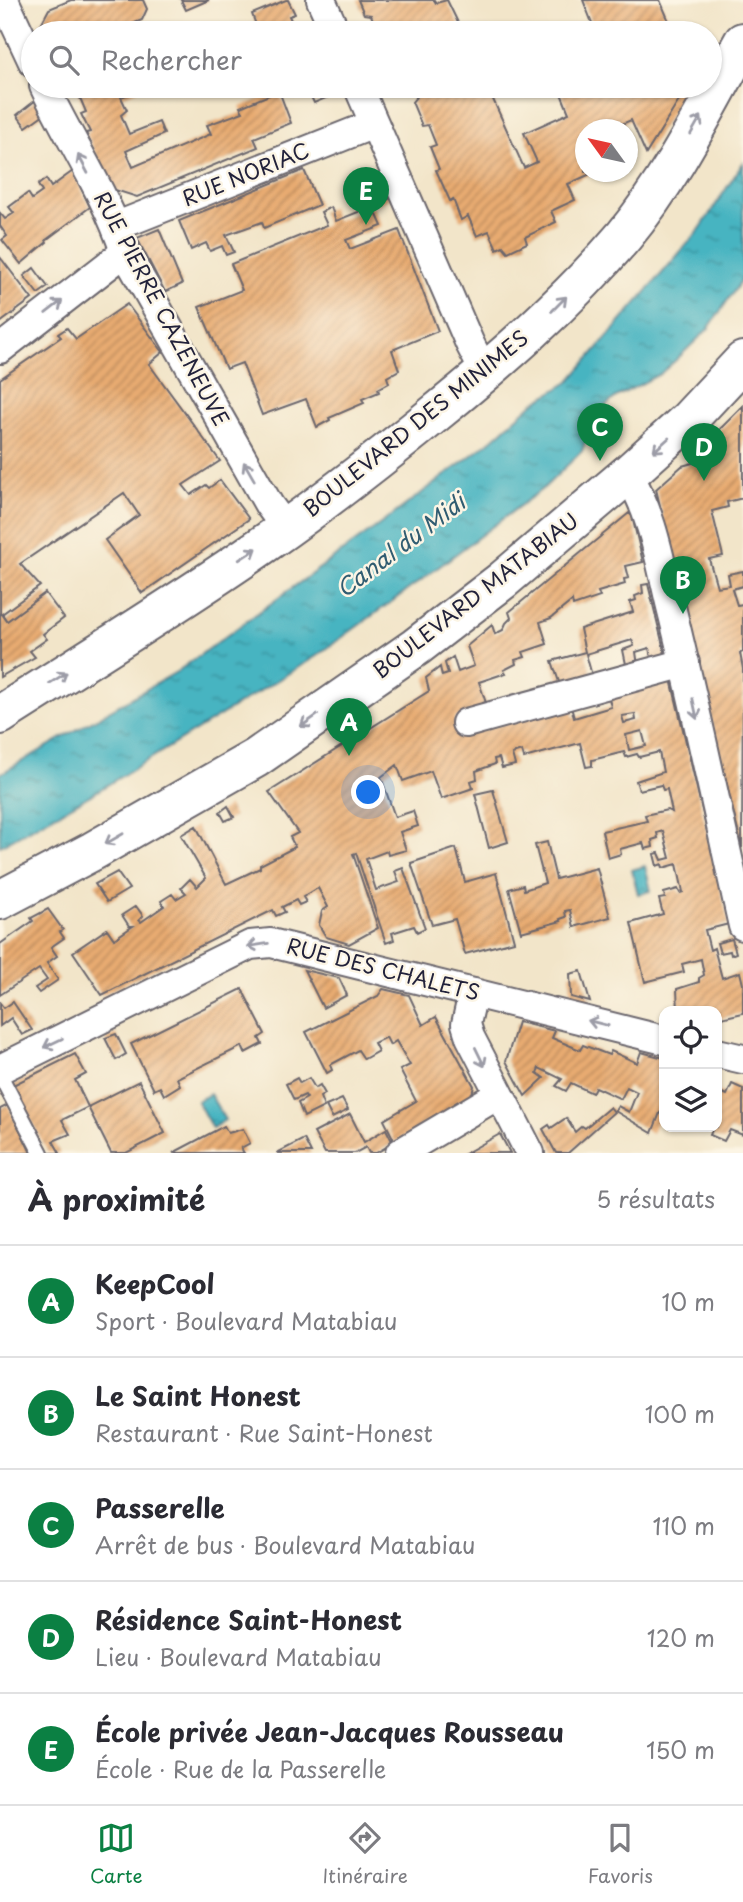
<!DOCTYPE html>
<html lang="fr">
<meta charset="utf-8">
<style>
body{margin:0;font-family:"Playpen Sans",sans-serif;background:#f7f7f7;color:#2b2b33}
.controls{position:absolute;right:21px;bottom:21px;display:grid;overflow:hidden;border-radius:14px;box-shadow:0 2px 5px #0004}
.controls button{width:63px;height:63px;display:grid;place-items:center;padding:0;border:0;border-bottom:2px solid #e1e1e2;background:#fff;color:#2b2b33;font:35px sans-serif}
.compass{position:absolute;left:575px;top:119px;width:63px;height:63px;border-radius:50%;background:#fff;box-shadow:0 2px 5px #0004;rotate:303deg}
.you{position:absolute;left:369px;top:793px;width:24px;height:24px;margin:-18px;border:5px solid #fff;border-radius:50%;background:#1a73e8;box-shadow:0 0 0 10px #1a73e833}
.badge{display:grid;place-items:center;width:46px;height:46px;border-radius:50%;background:#0b8043;color:#fff;font-size:23px;font-weight:700}
.pin{position:absolute;translate:-50% -58px;filter:drop-shadow(0 2px 4px #0008)}
.pin::after{content:'';position:absolute;top:37px;width:24px;height:21px;background:inherit;clip-path:polygon(0 0,100% 0,50% 100%)}
.list{margin:0;padding:0;list-style:none}
h2{display:flex;justify-content:space-between;align-items:center;height:91px;margin:0;padding:0 28px;font-size:30px}
h2 small{font-size:23px;font-weight:400;color:#7c7c81}
.list li{display:grid;grid-template-columns:46px 1fr auto;gap:21px;align-items:center;box-sizing:border-box;height:112px;padding:0 28px;border-top:2px solid #e1e1e2}
.list b{display:block;font-size:26px;white-space:nowrap}
.list p{margin:0;font-size:23px;white-space:nowrap;color:#7c7c81}
.list em{font-size:23px;font-style:normal;color:#7c7c81}
.icon{flex:none;width:38px;height:38px;fill:none;stroke:currentColor;stroke-width:2;stroke-linecap:round;stroke-linejoin:round}
.map{position:relative;flex:none;width:743px;height:1153px;overflow:hidden}
.search{position:absolute;background:#fff;box-shadow:0 2px 5px #0004;left:21px;right:21px;top:21px;height:77px;display:flex;align-items:center;gap:18px;box-sizing:border-box;padding:0 24px;border-radius:38px;color:#7c7c81;font-size:26px}
.sheet{height:651px;background:#fff}
nav{display:flex;justify-content:space-around;align-items:center;box-sizing:border-box;height:98px;border-top:2px solid #e1e1e2;background:#fff;font-size:19px;color:#7c7c81}
nav a{display:grid;justify-items:center;gap:4px}
nav .on{color:#0b8043}
.map>svg:first-child{display:block}
</style>
<div class="map">
<svg width="743" height="1153" viewBox="0 0 743 1153">
<defs>
<pattern id="water-ripples" width="26" height="14" patternUnits="userSpaceOnUse" patternTransform="scale(1.75)"><rect width="26" height="14" fill="#46b4c1"/><path d="M2 4q2-2 4 0t4 0M15 11q2-2 4 0t4 0" fill="none" stroke="#3a929e"/></pattern>
<pattern id="building-hatch" width="6" height="6" patternUnits="userSpaceOnUse" patternTransform="scale(1.75)"><rect width="6" height="6" fill="#e8ab71"/><path d="M-1 1l2-2M0 6l6-6M5 7l2-2" fill="none" stroke="#bc8b5e"/></pattern>
</defs>
<rect width="100%" height="100%" fill="#fcf5e5"/>
<filter id="ink" filterUnits="userSpaceOnUse"><feTurbulence type="fractalNoise" baseFrequency=".0143" numOctaves="2"/><feDisplacementMap in="SourceGraphic" scale="14" xChannelSelector="R" yChannelSelector="G"/><feConvolveMatrix kernelMatrix="1 2 1 2 8 2 1 2 1" color-interpolation-filters="sRGB"/></filter>
<filter id="wash" filterUnits="userSpaceOnUse"><feTurbulence type="fractalNoise" baseFrequency=".00686" numOctaves="4" result="noise"/><feDisplacementMap in="SourceGraphic" scale="28" xChannelSelector="R" yChannelSelector="G"/><feGaussianBlur stdDeviation="1.57" result="paint"/><feColorMatrix in="noise" values="0 0 0 0 0 0 0 0 0 0 0 0 0 0 0 0 0 1.4 0 .05"/><feComposite in="paint" operator="in"/></filter>
<g filter="url(#wash)">
<rect width="100%" height="100%" fill="#f2e5c9"/>
<!-- water -->
<g fill="url(#water-ripples)" stroke="#346b7e" stroke-width="2">
<path d="M743,163V278L708,329L677,359L660,374L616,397L602,409L593,422L582,451L545,487L420,581L315,657L96,792L0,846V774L178,671L390,517L493,439L532,404L569,382L700,229Z"/>
<path d="M645,866L651,891L638,894L632,870Z"/>
<path d="M210,1094L225,1120L212,1128L197,1101Z"/>
</g>
<g id="blocks">
<!-- building -->
<g fill="url(#building-hatch)" fill-rule="evenodd">
<path d="M71,0H143L147,9L142,20L123,28L125,33H41L39,28L49,9Z"/>
<path d="M181,0H209L186,10Z"/>
<path d="M286,0H288L295,14L289,16L297,33H259L252,14Z"/>
<path d="M358,0H434L436,3L447,0L463,33H378L371,15L364,14Z"/>
<path d="M583,0H660L674,33H596Z"/>
<path d="M316,26L318,30L321,29L323,33H300Z"/>
<path d="M75,86H135L137,91L121,97L127,110L121,115L129,134L159,122L164,134L126,151L133,167L211,134L207,125L243,112L240,107L279,91L291,123L254,138L258,147L137,197L112,189L86,133L90,132L81,114L86,112Z"/>
<path d="M306,86H345L347,89L314,103Z"/>
<path d="M411,86H487L524,168L537,162L524,133L569,113L558,86H688L646,154L631,120L608,130H585V172H595L568,184L575,200L551,211L556,222L525,237L527,243L508,252L503,246L497,249L489,231L477,236L468,216L461,220L453,199L450,201L436,170L439,169L430,147L436,145L428,125L422,126L412,102L416,97Z"/>
<path d="M36,100L44,114L26,127L17,115Z"/>
<path d="M304,170L319,205L264,228L262,222L226,235L234,252L226,255L222,246L210,251L206,243L191,250L179,221Z"/>
<path d="M73,171L90,207L46,240L47,242L21,264L2,240L7,236L0,226V213L5,219L14,213L9,207L28,193L32,199L42,192L38,185L46,179L51,187Z"/>
<path d="M384,186L389,199L377,204L372,191Z"/>
<path d="M373,206L382,226L346,240L350,249L399,230L438,331L392,350L399,370L387,377L389,383L378,389L379,392L362,399L364,403L329,418L330,420L317,427L306,399L262,415L242,363L226,369L199,307L242,290L231,264L327,225L321,212L331,207L336,221Z"/>
<path d="M159,229L182,284L165,292L137,238Z"/>
<path d="M0,257L32,299L0,323Z"/>
<path d="M34,268L48,287L38,294L24,276Z"/>
<path d="M127,304L163,352L149,364L220,461L183,485L191,495L206,485L209,488L220,480L249,519L142,593L105,540L139,515L124,493L20,564L40,586L2,614L7,621L45,593L64,618L43,634L47,639L30,651L35,657L0,677V379L61,337L58,334L67,328L76,339Z"/>
<path d="M743,406V498L727,502L728,507L712,511L723,556L709,559L717,587L730,585L728,574L743,571V586L732,589L737,605L743,604V652L740,653L743,669L742,848L656,489L682,466L707,459L703,446Z"/>
<path d="M629,513L632,516L643,562L626,566L629,578L624,579L625,584L598,592L600,597L573,606L572,601L551,618L540,622L547,644L523,652L525,657L515,660L516,664L504,670L506,673L479,682L488,709L454,718L459,736L565,707L570,703L574,718L611,707L608,694L671,679L729,924L705,930L710,950L714,948L722,978L740,972L743,984V1013L717,1019V1011H678L677,989L699,982V978L704,975L701,959L682,964L684,972L645,982L631,923L663,914L659,899L665,898L664,893L678,889L680,893L683,892L677,864L663,868L662,864L657,866L654,854L659,853L662,860L670,858L663,831L657,833L658,838L652,840L653,847L645,849L643,843L620,849L621,854L608,858L602,831L647,821L645,815L667,810L672,812L667,789L663,790L661,785L639,790L636,781L663,772L659,752L639,757L637,754L626,757L624,752L592,760V766L586,767L580,743L524,758L522,751L512,754L515,765L502,768L499,758L494,759L495,764L476,771L477,779L471,781L473,788L441,799L431,771L403,781L397,765L381,777L395,817L413,811L418,826L400,832L406,850L388,855L387,851L366,859L376,890L399,882L395,871L403,868L425,928L417,932L414,926L392,933L394,940L386,943L356,853L353,854L378,928L349,944L326,937L319,925L322,911L328,907L318,888L303,897L306,902L299,905L296,900L282,907L285,912L276,916L273,910L102,995L73,952L107,929L114,939L133,926H129L122,915L136,906L143,916L139,920L141,922L164,906L161,901L172,894L176,899L186,893L181,888L190,879L197,887L206,878L181,835L196,826L226,884L260,868V865L295,847L290,837L298,833L269,792L429,691L426,678L440,667L442,676L448,674L445,663L453,657L458,672L474,666L467,646L492,625L495,634L503,630L506,623L511,618L509,612ZM635,714L636,720L624,723L622,716ZM642,731L646,746L629,750L626,735Z"/>
<path d="M648,584L666,658L652,662L649,648L636,652L638,666L627,669L623,650L634,646L632,640L586,654L593,679L561,688L552,661L585,652L580,629L633,612L630,602L636,600L635,596L643,593L642,585Z"/>
<path d="M493,790L508,842L489,848L475,794Z"/>
<path d="M228,806L234,817L225,821L220,812Z"/>
<path d="M547,842L556,879L597,868L610,917L574,927L570,910L565,911L566,917L560,919L561,921L521,932L509,889L523,885L524,890L545,883L535,845Z"/>
<path d="M456,848L465,882L496,873L514,941L465,954L455,919L432,925L411,863Z"/>
<path d="M117,872L129,889L107,902L95,884Z"/>
<path d="M48,909L63,930L60,932L64,938L51,947L57,956L47,963L58,980L39,993L35,988L47,980L39,969L0,995V944L33,921L31,918Z"/>
<path d="M732,939L736,953L731,955L730,951L720,953L717,943Z"/>
<path d="M304,970L339,978L347,995L323,1008Z"/>
<path d="M581,971L590,1002L571,997L570,974Z"/>
<path d="M242,989L265,1034L259,1038L262,1044L245,1053L242,1046L177,1078L180,1085L164,1095L160,1087L154,1090L131,1044Z"/>
<path d="M383,989L409,995L423,1025L436,1017L474,1086L471,1098L395,1142L384,1120L416,1101L400,1070L410,1065L396,1041L390,1045L386,1037L374,1043L378,1051L364,1059L358,1050L330,1065L332,1070L327,1073L306,1032L378,996Z"/>
<path d="M13,1002L32,1030L22,1035L11,1018L0,1026V1003L4,1008Z"/>
<path d="M518,1022L555,1031L552,1038L580,1050L583,1045L609,1055L611,1051L637,1063L641,1052L664,1058V1115L660,1113L652,1133L615,1111L618,1106L629,1112L637,1092L627,1087L621,1099L595,1087L592,1093L571,1083L566,1091L556,1086L562,1079L539,1068L537,1073L544,1078L525,1096L506,1061Z"/>
<path d="M116,1034L126,1054L116,1060L105,1038Z"/>
<path d="M75,1054L86,1074L75,1080L88,1107L139,1081L165,1133L126,1153H111L88,1107L62,1120L70,1134L53,1141L60,1153H48L13,1085Z"/>
<path d="M297,1078L300,1083L309,1078L315,1088L320,1085L325,1094L320,1097L324,1107L304,1117L298,1103L307,1098L305,1095L294,1100L286,1084Z"/>
<path d="M732,1084L743,1089V1135L730,1130L724,1141L710,1135L712,1130L704,1127H717V1091L727,1095Z"/>
<path d="M342,1099L348,1110L332,1118L326,1106Z"/>
<path d="M8,1105L31,1153H0V1109Z"/>
<path d="M610,1107L614,1112L568,1153H556L543,1129L549,1125L551,1128L566,1118L575,1132L582,1126L585,1128Z"/>
<path d="M350,1114L364,1142L386,1129L393,1143L376,1153H369L366,1147L355,1153H325L314,1133Z"/>
<path d="M224,1126L228,1133L243,1129L250,1143L241,1148L244,1153H173Z"/>
<path d="M500,1134L510,1153H466Z"/>
<path d="M304,1139L311,1153H277Z"/>
</g>
</g>
</g>
<g filter="url(#ink)">
<use href="#blocks" fill-opacity="0" stroke="#6b666d" stroke-width="2"/>
<g fill="none" stroke-linecap="round" stroke-linejoin="round">
<!-- service casing -->
<g stroke="#6b666d" stroke-width="18">
<path id="service" d="M0,1075L41,1153"/>
</g>
<!-- minor casing -->
<g stroke="#6b666d" stroke-width="32">
<g id="minor">
<path d="M4,0L33,62"/>
<path d="M321,0L336,33"/>
<path d="M44,86C70,141 106,194 125,252L269,505L286,528"/>
<path d="M358,86L470,344L485,373"/>
<path d="M117,226L374,124"/>
<path d="M0,349L125,252"/>
<path d="M628,474C654,516 661,568 673,615C698,718 720,823 743,926"/>
<path d="M466,723L685,663"/>
<path d="M473,993L466,1024L470,1037L530,1153"/>
<path d="M717,1053L743,1059"/>
<path d="M0,1069L250,945L271,943L664,1040"/>
<path d="M400,1153L498,1095"/>
</g>
</g>
<!-- primary casing -->
<g stroke="#6b666d" stroke-width="42">
<g id="primary">
<path d="M0,715C89,658 180,603 267,542C323,503 378,460 431,417C499,362 567,303 624,236C672,178 706,108 743,42"/>
<path d="M0,900L93,851L256,758L416,647L503,580L628,474L689,419L743,361"/>
</g>
</g>
<!-- service -->
<use href="#service" stroke="#fff" stroke-width="14"/>
<!-- minor -->
<use href="#minor" stroke="#fff" stroke-width="28"/>
<!-- primary -->
<use href="#primary" stroke="#fff" stroke-width="38"/>
</g>
<!-- one-way arrows -->
<defs><path id="oneway-shaft" d="M-6 0H5M1.5-3L5.5 0L1.5 3" fill="none" stroke-width="1.6" stroke-linecap="round" stroke-linejoin="round" transform="scale(1.75)"/></defs>
<g stroke="#9c9ca7">
<use href="#oneway-shaft" transform="translate(696 125) rotate(-60)"/>
<use href="#oneway-shaft" transform="translate(83 164) rotate(-118)"/>
<use href="#oneway-shaft" transform="translate(559 304) rotate(-45)"/>
<use href="#oneway-shaft" transform="translate(54 307) rotate(-38)"/>
<use href="#oneway-shaft" transform="translate(661 445) rotate(138)"/>
<use href="#oneway-shaft" transform="translate(249 471) rotate(-120)"/>
<use href="#oneway-shaft" transform="translate(248 554) rotate(-33)"/>
<use href="#oneway-shaft" transform="translate(58 678) rotate(-32)"/>
<use href="#oneway-shaft" transform="translate(695 709) rotate(78)"/>
<use href="#oneway-shaft" transform="translate(309 721) rotate(145)"/>
<use href="#oneway-shaft" transform="translate(114 839) rotate(150)"/>
<use href="#oneway-shaft" transform="translate(258 945) rotate(171)"/>
<use href="#oneway-shaft" transform="translate(598 1023) rotate(-166)"/>
<use href="#oneway-shaft" transform="translate(53 1043) rotate(154)"/>
<use href="#oneway-shaft" transform="translate(480 1057) rotate(64)"/>
</g>
</g>
<g text-anchor="middle" stroke-width="5" stroke-linejoin="round" paint-order="stroke">
<!-- street labels -->
<g font-size="21" fill="#22223b" stroke="#fcf5e5">
<text transform="translate(246 175) rotate(-22)" y="7">RUE NORIAC</text>
<text transform="translate(161 309) rotate(62)" y="7">RUE PIERRE CAZENEUVE</text>
<text transform="translate(416 424) rotate(-39)" y="7">BOULEVARD DES MINIMES</text>
<text transform="translate(476 596) rotate(-38)" y="7">BOULEVARD MATABIAU</text>
<text transform="translate(383 970) rotate(14)" y="7">RUE DES CHALETS</text>
</g>
<!-- water labels -->
<g font-size="23" font-style="italic" fill="#305c71" stroke="#fcf5e5">
<text transform="translate(401 546) rotate(-37)" y="8">Canal du Midi</text>
</g>
</g>
</svg>
<div class="controls">
<button><svg class="icon" aria-label="locate" viewBox="0 0 24 24"><circle cx="12" cy="12" r="6"/><path d="M12 2v4M12 18v4M2 12h4M18 12h4"/></svg></button>
<button><svg class="icon" aria-label="layers" viewBox="0 0 24 24"><path d="M12 4l9 5-9 5-9-5zM3 14l9 5 9-5"/></svg></button>
</div>
<svg class="compass" viewBox="-18 -18 36 36"><path d="M0-13l5 13h-10z" fill="#e53935"/><path d="M0 13l5-13h-10z" fill="#7c7c81"/></svg>
<div class="you"></div>
<div class="pin badge" style="left:349px;top:756px">A</div>
<div class="pin badge" style="left:683px;top:614px">B</div>
<div class="pin badge" style="left:600px;top:461px">C</div>
<div class="pin badge" style="left:704px;top:481px">D</div>
<div class="pin badge" style="left:366px;top:225px">E</div>
<div class="search"><svg class="icon" aria-label="search" viewBox="0 0 24 24"><circle cx="10" cy="10" r="6"/><path d="M15 15l6 6"/></svg>Rechercher</div>
</div>
<section class="sheet">
<h2>À proximité<small>5 résultats</small></h2>
<ul class="list">
<li><span class="badge">A</span><div><b>KeepCool</b><p>Sport · Boulevard Matabiau</p></div><em>10 m</em></li>
<li><span class="badge">B</span><div><b>Le Saint Honest</b><p>Restaurant · Rue Saint-Honest</p></div><em>100 m</em></li>
<li><span class="badge">C</span><div><b>Passerelle</b><p>Arrêt de bus · Boulevard Matabiau</p></div><em>110 m</em></li>
<li><span class="badge">D</span><div><b>Résidence Saint-Honest</b><p>Lieu · Boulevard Matabiau</p></div><em>120 m</em></li>
<li><span class="badge">E</span><div><b>École privée Jean-Jacques Rousseau</b><p>École · Rue de la Passerelle</p></div><em>150 m</em></li>
</ul>
</section>
<nav>
<a class="on"><svg class="icon" aria-label="map" viewBox="0 0 24 24"><path d="M3 6l6-2 6 2 6-2v14l-6 2-6-2-6 2zM9 4v14M15 6v14"/></svg>Carte</a>
<a><svg class="icon" aria-label="directions" viewBox="0 0 24 24"><path d="M12 3l9 9-9 9-9-9zM9 14v-3h6M13 9l2 2-2 2"/></svg>Itinéraire</a>
<a><svg class="icon" aria-label="saved" viewBox="0 0 24 24"><path d="M7 4h10v16l-5-4-5 4z"/></svg>Favoris</a>
</nav>
